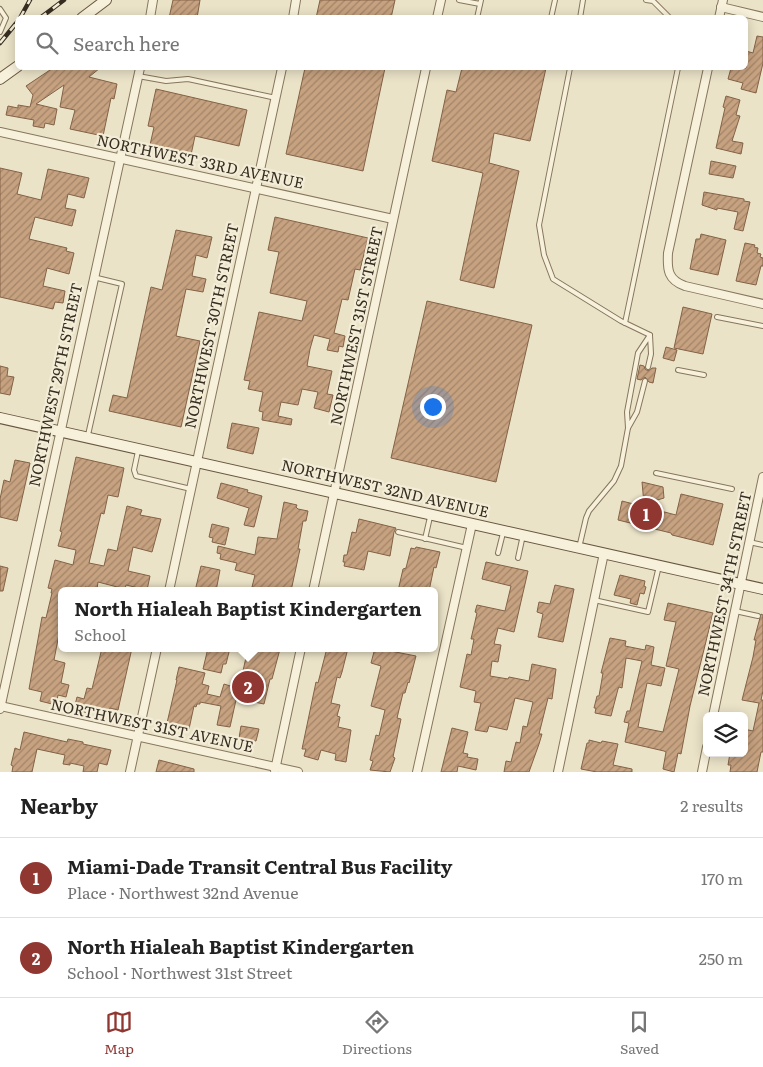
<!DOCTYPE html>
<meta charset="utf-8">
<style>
body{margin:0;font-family:Literata,serif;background:#f2f2f2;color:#222}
.controls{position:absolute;right:15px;bottom:15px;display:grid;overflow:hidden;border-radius:8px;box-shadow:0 2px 12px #0003}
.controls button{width:45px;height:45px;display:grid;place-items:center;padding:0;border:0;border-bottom:1px solid #e0e0e0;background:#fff;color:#222;font:25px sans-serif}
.you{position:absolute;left:432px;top:406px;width:18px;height:18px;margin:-12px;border:4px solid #fff;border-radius:50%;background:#1a73e8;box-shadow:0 0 0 8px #1a73e833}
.badge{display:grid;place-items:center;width:32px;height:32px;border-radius:50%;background:#913732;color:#fff;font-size:16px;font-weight:700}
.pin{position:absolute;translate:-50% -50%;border:2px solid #fff;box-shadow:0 1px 5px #0006}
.popup{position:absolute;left:58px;top:587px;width:380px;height:65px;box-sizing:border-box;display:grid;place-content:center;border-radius:8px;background:#fff;filter:drop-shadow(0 1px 4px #0005);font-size:16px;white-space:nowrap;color:#767676}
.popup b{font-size:19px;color:#222}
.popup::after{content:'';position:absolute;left:50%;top:100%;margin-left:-10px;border:10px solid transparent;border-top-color:#fff}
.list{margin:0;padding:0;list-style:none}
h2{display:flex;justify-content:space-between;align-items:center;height:65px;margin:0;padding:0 20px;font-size:21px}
h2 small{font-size:16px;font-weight:400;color:#767676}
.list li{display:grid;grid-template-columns:32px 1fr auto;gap:15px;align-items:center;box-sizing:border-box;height:80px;padding:0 20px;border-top:1px solid #e0e0e0}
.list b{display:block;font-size:19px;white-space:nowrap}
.list p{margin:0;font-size:16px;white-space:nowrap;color:#767676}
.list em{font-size:16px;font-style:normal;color:#767676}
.icon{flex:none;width:28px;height:28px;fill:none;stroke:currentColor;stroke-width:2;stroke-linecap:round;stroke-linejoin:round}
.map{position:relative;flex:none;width:763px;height:772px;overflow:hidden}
.search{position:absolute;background:#fff;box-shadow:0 2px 12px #0003;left:15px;right:15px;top:15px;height:55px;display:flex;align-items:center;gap:12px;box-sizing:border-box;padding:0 18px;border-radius:8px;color:#767676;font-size:19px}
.sheet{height:225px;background:#fff}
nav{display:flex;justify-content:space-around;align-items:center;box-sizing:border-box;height:70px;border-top:1px solid #e0e0e0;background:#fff;font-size:14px;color:#767676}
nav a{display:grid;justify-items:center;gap:2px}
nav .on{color:#913732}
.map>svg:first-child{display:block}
</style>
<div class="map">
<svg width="763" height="772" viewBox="0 0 763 772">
<defs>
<pattern id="building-hatch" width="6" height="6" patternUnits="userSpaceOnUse" patternTransform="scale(1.25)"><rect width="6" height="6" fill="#c7a280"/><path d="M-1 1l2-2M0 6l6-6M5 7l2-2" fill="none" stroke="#a28468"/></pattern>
</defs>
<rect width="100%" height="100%" fill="#ebe3c8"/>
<!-- building -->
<g fill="url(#building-hatch)" stroke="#836246">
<path d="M173,0H200L197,18H169Z"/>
<path d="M320,0H395L391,18H316Z"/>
<path d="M757,36L763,37V63L756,93L741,89L743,83L728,79L731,68H746V51L753,53Z"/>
<path d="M53,68H100L89,77L117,84L114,99L111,98L103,136L70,129L75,110L60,107L64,85L36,104L57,109L54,125L45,123L44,128L33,126L34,120L6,115L8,106L18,108V105L30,107L33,95L26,86Z"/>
<path d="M305,68H385L363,171L286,154Z"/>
<path d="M462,68H546L530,141L494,133L489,163L519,171L494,288L460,280L483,173L432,161L447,90L456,92Z"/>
<path d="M156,89L247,110L239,146L195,136L191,155L150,145L154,127L148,126Z"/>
<path d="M726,96L740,100L736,115L740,116L732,141L743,143L741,154L716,148L725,108L723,107Z"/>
<path d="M711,161L736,166L733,178L709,174Z"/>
<path d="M0,168L22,173L17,194L41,200L48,169L89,178L84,198L68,194L65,208L76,210L72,226L35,217L29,239L67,248L66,251L74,253L69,274L47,268L43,286L65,291L63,303L55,302L53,309L0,297Z"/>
<path d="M704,192L744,199V201L750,202L743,231L734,229L738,212L717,208V210L702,205Z"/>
<path d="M275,217L368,238L360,270L355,269L348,300L342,299L334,333L345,336L343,347L339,346L338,352L327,350L330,339L314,335L310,349L307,366L332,371L327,394L333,395L329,412L314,408L318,392L302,389L298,405L281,402L278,416L292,419L291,425L262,420L263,412L259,411L263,392L248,389L250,381L244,380L259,312L302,321L307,301L270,293L279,252L268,250Z"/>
<path d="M176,230L212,237L207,258L196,255L192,276L206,279L203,292L186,289L176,336L200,341L181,427L109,411L113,395L127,398L151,287L162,290Z"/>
<path d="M701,234L726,240L718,275L690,269L696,239H700Z"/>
<path d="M745,243L755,245L754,247L758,248L757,253L761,254L760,257L763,258V266H761L756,285L736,281Z"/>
<path d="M427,301L532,325L496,482L391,458Z"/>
<path d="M683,307L712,314L703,354L674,348Z"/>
<path d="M666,347L677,350L674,361L663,358Z"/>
<path d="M640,365L644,366L645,369L648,371L652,368H656L653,383L649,382L645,377L641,380L637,379Z"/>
<path d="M0,366L8,368L7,376L14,377L10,395L0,393Z"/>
<path d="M232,423L259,428L253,454L227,448Z"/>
<path d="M76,457L124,468L118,497L108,495L104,514L101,513L89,563L104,566L108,549L117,551L127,506L142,510L140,515L161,519L152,552L133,547L128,571L150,576L147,590L126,585L125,589L98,582L97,589L85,587L84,591H62V634H59L54,660L65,663L61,683L69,685L66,697L58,695L56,705L40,701L42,692L29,689L42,617L46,618L52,593H51L52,589L48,588L55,560L73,565L76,550L58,546L62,532L60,531Z"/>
<path d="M15,460L30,463L17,521L0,517V499L4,480L10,482Z"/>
<path d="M642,482L663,487L664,498L644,504Z"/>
<path d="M221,483L248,490L247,492L262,496L254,527L244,525L249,508L217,498Z"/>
<path d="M681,494L723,504L713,545L672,535L671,533L618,520L622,501L676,515Z"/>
<path d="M284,502L297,505L296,507L298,509L308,511L306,521H303L298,549H300L291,591H269L252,587L255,575L235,570L237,563L220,559L221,554L217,553L218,546L255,555L258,537L277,539Z"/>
<path d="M359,519L396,528L394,532L390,556L368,551L364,570L344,566L345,562H343L344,555H347L352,532L356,533Z"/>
<path d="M212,524L229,528L225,545L212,542L213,538L209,537Z"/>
<path d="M416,547L440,552L436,568L434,567L429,591L411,587L410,591H398L403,569L406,568L411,548L415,549Z"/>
<path d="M486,562L528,571L514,632L498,628L494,644L501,645L498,662L492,661L490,676L508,679L509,677L529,681L532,664L556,669L552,699L548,698L539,734H542L539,744L529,772H504L506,761L511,762L516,742L520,743L523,726L527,727L533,702L515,698L507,730L489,726L487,732L475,730L481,703L474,702L476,691L460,687L467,654L471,655L474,639H471L477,613L475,612L477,605L505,611L511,586L482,579Z"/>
<path d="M0,566L8,568L3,591H0Z"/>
<path d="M201,566L220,570L216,591H195Z"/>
<path d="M620,575L645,581L644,586L646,587L644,594L640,593L637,605L630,603L631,599L614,595Z"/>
<path d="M555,585L574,589L563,642L538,637L543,614L537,612L539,602L550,604Z"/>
<path d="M668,603L713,613L690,706L681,754L678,753L674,772L663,769L666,752L664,751L625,742L629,723L624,722L627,711H630L642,661L626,658L622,688L619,687L618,689L611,716L595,713L596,708H594L597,696H599L603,673H601L610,638L626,641L625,646L645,650L646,645L654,647L651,665L665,668L661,686L647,683L638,727L663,732L679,669L666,666L676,622L664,620Z"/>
<path d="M761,614L763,615V691L761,700H763V752H761L757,772H730L731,765H728L730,753H744V729L753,731L759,703L742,700L753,657L756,640H754Z"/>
<path d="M102,648H132L118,710L110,708L109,712L90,707L88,713L74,709L77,697L84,699L87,688L92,689Z"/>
<path d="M208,648H230L226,664H223L221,673L203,669Z"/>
<path d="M248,648L280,649L272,679H270L264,704L239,699V700H236L230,727L217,725L221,706L200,702V704H197L196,707L194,706L189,729L167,723L177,680H176L179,667L205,673L202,684L209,686L207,694L220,697L224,684L243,690L247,672L243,671Z"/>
<path d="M327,648H348L342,672L340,678L337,677L331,703L340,705L337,716L340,717L338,727L351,730L346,762L335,760L336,754L321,750L318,760L304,756L306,749H302L316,682L318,683L319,679Z"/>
<path d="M375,648L416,656L409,683L408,682L405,693H403L397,718L401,719L393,757L395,758L390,772L370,770L373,761L370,760L376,735L379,736L385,710L371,706L381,666L371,663Z"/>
<path d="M241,726L259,729L256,741L239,738Z"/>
<path d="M452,728L468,732L463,753L468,754L467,757L478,759L476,770L458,766L457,772H441Z"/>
<path d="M24,732L67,742L68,739L83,742V744L111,750L107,765L99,763L97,772H83L84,766L70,763V765L63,764L65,755L37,749L32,772H12L13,766L11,765L15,748L20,750Z"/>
<path d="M589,740L601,743L602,741L618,744L613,765L632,769V772H597L581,769L587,743H589Z"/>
<path d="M159,760L194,769V772H156Z"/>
</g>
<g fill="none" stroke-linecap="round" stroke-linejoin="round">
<!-- service casing -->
<g stroke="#86765e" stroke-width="6">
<g id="service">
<path d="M459,0L480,4"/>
<path d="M646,0L653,1L670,18"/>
<path d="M0,9L6,18L0,32"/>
<path d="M477,18L481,0"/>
<path d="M551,18L555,0"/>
<path d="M580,18L583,0"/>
<path d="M570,68L539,225L544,255L553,279L621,321L650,335"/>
<path d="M138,76L166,81L188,79L276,98"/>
<path d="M717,317L763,326"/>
<path d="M625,323L678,68"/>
<path d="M678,370L704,375"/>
<path d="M645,381L637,412L628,428L627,412L638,353L650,335L651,354L648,367"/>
<path d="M88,435L122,284L93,277"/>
<path d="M138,451L134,470L136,476L191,489"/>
<path d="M656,473L732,489"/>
<path d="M398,532L467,548"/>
<path d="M425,539L430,517"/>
<path d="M749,542L763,545"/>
<path d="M579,548L586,518L589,511L614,481L621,466L628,428"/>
<path d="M498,553L503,533"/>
<path d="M518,558L523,535"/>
<path d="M594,600L648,612L659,566"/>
<path d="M735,611L758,616"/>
</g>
</g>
<!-- minor casing -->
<g stroke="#86765e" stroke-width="10">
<g id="minor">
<path d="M721,7L763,17"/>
<path d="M150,18L153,0"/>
<path d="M293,18L296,0"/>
<path d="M437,18L441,0"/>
<path d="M719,18L723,0"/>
<path d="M708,68L668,253C667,270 668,280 685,286L763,304"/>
<path d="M0,132L393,219"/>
<path d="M169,591L282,68"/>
<path d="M313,591L426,68"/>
<path d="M0,706L298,772"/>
<path d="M0,709L140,68"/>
<path d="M713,716L763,477"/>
<path d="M275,770L301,648"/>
<path d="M130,772L157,648"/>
<path d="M417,772L472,524"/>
<path d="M558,772L604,553"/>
<path d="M702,772L707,747"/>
</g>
</g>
<!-- secondary casing -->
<g stroke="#685741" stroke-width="12">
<g id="secondary">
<path d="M82,18L106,0"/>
<path d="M0,79L18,66"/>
<path d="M0,418L763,589"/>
</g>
</g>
<!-- service -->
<use href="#service" stroke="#f7f0da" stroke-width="4"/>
<!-- minor -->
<use href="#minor" stroke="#f7f0da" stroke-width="8"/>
<!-- secondary -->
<use href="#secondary" stroke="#f7f0da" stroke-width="10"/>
<!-- rail casing -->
<g stroke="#372d21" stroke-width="4.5">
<g id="rail">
<path d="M20,18L30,0"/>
<path d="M40,18L64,0"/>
<path d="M0,43L18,21"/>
</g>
</g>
<!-- rail -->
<use href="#rail" stroke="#f3edd7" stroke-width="2.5" stroke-dasharray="8" stroke-linecap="butt"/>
</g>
<g text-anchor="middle" stroke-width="4.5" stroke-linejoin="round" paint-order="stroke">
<!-- street labels -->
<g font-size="15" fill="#372d21" stroke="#f3edd7">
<text transform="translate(200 162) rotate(12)" y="5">NORTHWEST 33RD AVENUE</text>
<text transform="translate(212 326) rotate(-78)" y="5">NORTHWEST 30TH STREET</text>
<text transform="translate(357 326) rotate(-78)" y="5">NORTHWEST 31ST STREET</text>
<text transform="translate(56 385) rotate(-78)" y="5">NORTHWEST 29TH STREET</text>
<text transform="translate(385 489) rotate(13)" y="5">NORTHWEST 32ND AVENUE</text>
<text transform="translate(725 594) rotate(-78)" y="5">NORTHWEST 34TH STREET</text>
<text transform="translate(152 726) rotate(12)" y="5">NORTHWEST 31ST AVENUE</text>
</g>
</g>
</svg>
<div class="controls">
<button><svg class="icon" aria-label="layers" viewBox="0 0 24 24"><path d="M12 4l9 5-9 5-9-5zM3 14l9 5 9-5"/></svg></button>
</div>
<div class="you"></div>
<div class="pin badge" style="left:646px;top:514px">1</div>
<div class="pin badge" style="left:248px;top:687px">2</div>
<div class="popup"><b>North Hialeah Baptist Kindergarten</b>School</div>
<div class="search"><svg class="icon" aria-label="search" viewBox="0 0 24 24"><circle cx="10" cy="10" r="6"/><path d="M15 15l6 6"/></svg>Search here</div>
</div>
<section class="sheet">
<h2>Nearby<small>2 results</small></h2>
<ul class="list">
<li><span class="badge">1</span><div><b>Miami-Dade Transit Central Bus Facility</b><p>Place · Northwest 32nd Avenue</p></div><em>170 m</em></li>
<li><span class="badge">2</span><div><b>North Hialeah Baptist Kindergarten</b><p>School · Northwest 31st Street</p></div><em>250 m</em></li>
</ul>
</section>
<nav>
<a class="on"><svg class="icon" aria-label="map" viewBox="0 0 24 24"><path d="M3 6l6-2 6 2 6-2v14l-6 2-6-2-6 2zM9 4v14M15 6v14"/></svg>Map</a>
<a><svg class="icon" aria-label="directions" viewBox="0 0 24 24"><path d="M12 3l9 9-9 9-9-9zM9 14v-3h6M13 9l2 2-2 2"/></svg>Directions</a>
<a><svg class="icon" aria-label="saved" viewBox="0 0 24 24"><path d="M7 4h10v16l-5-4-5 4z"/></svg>Saved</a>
</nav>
